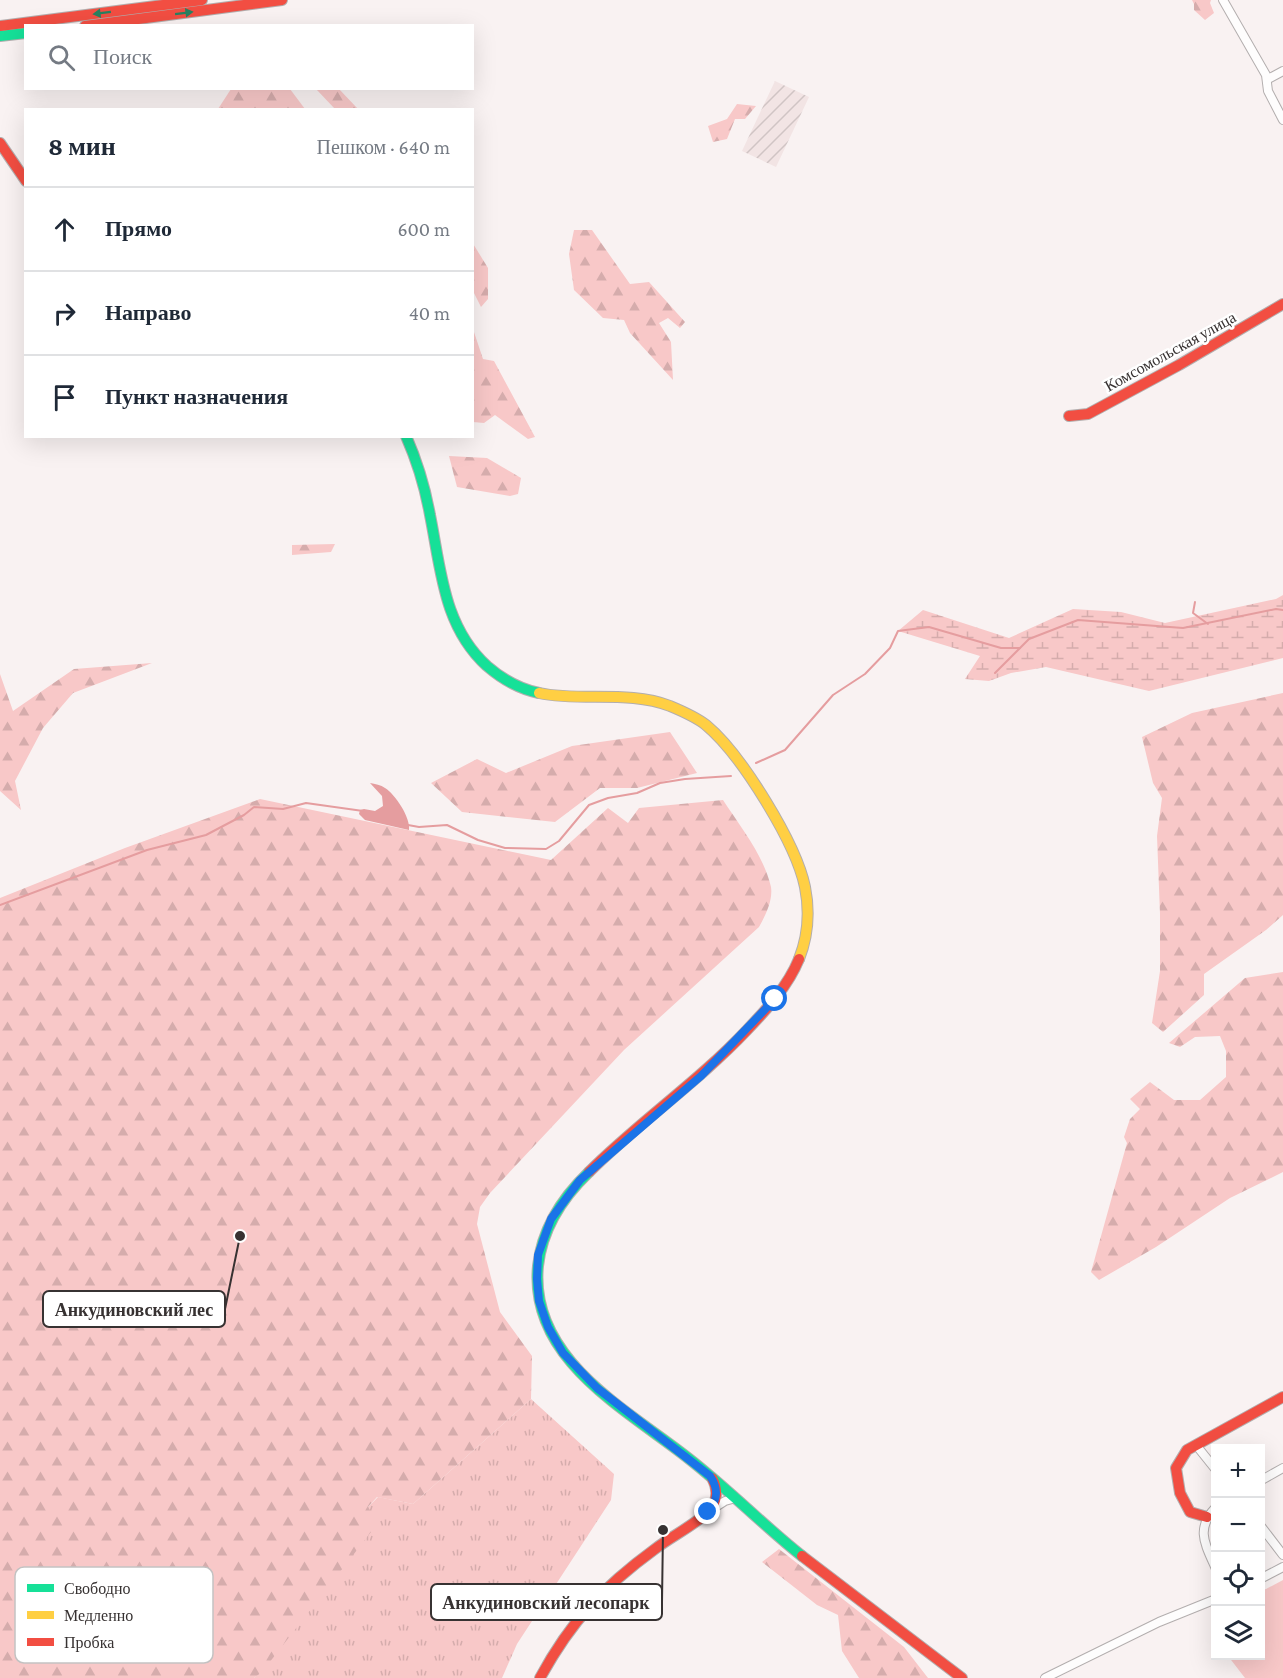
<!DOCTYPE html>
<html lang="ru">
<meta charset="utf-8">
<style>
body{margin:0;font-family:"Crimson Pro",serif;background:#f2f2f3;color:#1f2937}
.controls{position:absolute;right:18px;bottom:18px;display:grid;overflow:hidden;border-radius:0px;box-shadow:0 6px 24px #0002}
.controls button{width:54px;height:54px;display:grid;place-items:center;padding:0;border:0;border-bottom:2px solid #e0e1e3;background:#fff;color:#1f2937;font:30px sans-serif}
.stop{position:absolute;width:18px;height:18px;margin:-14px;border:4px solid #1a73e8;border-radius:50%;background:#fff}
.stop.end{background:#1a73e8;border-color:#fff;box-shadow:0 2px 6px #0008}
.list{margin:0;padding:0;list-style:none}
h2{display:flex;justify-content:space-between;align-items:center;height:78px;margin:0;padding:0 24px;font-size:26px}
h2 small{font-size:20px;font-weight:400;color:#747a83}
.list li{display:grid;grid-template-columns:39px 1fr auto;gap:18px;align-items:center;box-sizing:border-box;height:84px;padding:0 24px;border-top:2px solid #e0e1e3}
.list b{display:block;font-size:22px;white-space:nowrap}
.list em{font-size:20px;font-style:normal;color:#747a83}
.icon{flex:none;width:33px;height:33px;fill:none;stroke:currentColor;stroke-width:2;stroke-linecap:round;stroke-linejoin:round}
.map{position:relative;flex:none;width:1283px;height:1678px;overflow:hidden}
.search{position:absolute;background:#fff;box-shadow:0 6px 24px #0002;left:24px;top:24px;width:450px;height:66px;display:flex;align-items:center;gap:15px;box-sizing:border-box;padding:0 21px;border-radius:0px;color:#747a83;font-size:22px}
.panel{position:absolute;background:#fff;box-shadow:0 6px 24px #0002;left:24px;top:108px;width:450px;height:330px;border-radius:0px}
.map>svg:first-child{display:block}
</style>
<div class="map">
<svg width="1283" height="1678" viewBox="0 0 1283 1678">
<defs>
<pattern id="industrial-furrows" width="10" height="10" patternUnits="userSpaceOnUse" patternTransform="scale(1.5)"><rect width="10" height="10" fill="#f2e4e4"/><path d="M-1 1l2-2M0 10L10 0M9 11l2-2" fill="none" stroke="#d0c4c4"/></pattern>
<pattern id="grass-tufts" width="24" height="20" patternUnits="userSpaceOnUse" patternTransform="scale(1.5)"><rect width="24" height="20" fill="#f8c8c8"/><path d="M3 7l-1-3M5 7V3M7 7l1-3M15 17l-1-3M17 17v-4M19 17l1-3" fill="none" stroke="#d5acac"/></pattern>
<pattern id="forest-firs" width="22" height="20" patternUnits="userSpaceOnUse" patternTransform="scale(1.5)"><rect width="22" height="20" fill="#f8c8c8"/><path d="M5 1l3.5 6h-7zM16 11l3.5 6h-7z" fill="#d5acac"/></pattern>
<pattern id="wetland-marsh" width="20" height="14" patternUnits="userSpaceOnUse" patternTransform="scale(1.5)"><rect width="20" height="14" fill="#f8c8c8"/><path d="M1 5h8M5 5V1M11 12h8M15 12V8" fill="none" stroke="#d5acac"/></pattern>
</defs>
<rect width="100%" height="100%" fill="#f9f2f2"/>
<!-- industrial -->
<path fill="url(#industrial-furrows)" d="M775,81L809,97L776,167L742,151Z"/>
<!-- grass -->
<path fill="url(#grass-tufts)" d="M531,1399L614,1474L611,1500L517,1644L502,1678H254L262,1671L368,1507L378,1497L413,1504Z"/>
<!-- forest -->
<g fill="url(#forest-firs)">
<path d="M1192,0H1211L1210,3L1214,13L1205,20L1194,10V4Z"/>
<path d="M231,89H290L305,109H218Z"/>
<path d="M316,89H339L358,109H335Z"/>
<path d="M737,104L756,106L745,119H735L727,139L713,142L708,126L727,119Z"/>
<path d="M574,230H592L630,284L649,282L685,322L680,328L668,318L659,323L671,342L673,380L630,333L624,320L603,318L574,290L569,254Z"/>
<path d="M472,242L488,268V299L481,307L473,291Z"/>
<path d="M472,322L474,332L483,359L494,361L535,437L528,439L495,415L484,423L473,422Z"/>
<path d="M449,456L487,458L521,478L518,494L510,496L457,487Z"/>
<path d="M335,544L331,552L292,555V545Z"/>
<path d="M152,663L73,693L43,728L15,781L21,810L0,791V674L13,711L74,669Z"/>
<path d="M1283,693V915L1266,930L1204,974V995L1163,1032L1152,1023L1160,971V914L1157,836L1162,798L1153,783L1142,737L1192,713Z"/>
<path d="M670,732L697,773L637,788H600L555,822L462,812L431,783L477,759L506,773L572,746Z"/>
<path d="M260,799L551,860L608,808L628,823L639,808L723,800C740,826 764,856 771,887C773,901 765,916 759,927L624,1050L490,1193L480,1207L477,1224L500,1312L532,1356L531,1399L413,1504L377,1497L368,1507L378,1523L262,1672L254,1678H0V898L125,848Z"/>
<path d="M1283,972V1172L1230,1198L1156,1247L1099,1280L1091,1272L1127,1143L1124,1137L1130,1119L1140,1109L1130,1099L1150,1082L1174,1100H1200L1226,1077V1051L1220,1036L1195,1037L1180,1047L1169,1043L1245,978Z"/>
<path d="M779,1549L904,1647L928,1678H859L842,1651L838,1615L817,1605L762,1562Z"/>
</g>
<!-- wetland -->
<path fill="url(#wetland-marsh)" d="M1283,595V658L1149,691L1046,667L1011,673L989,681L965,679L980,656L898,631L923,610L1009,638L1073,609L1121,612L1165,623L1276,599Z"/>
<!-- garden -->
<path fill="#f8c8c8" d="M1283,1580V1678H1245L1228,1656H1260L1261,1590L1266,1589Z"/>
<!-- water -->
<path fill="#e59d9f" d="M370,783C375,784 381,785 385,788C395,794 411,818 409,830L365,820L359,814L360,810L364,809L375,811L383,806L382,796Z"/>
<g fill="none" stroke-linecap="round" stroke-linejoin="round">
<!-- stream -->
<g stroke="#e59d9f" stroke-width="2">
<path d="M1195,602L1193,613L1208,624"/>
<path d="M995,673L1029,639L1078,620L1183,628L1276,609L1283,610"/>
<path d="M756,763L785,750L833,695L865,674L890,648L898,631L929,627L1001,648H1020"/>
<path d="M408,825L419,827L447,825L478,840L505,848L546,849L559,841L589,805L608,798L637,793L660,783L685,779L731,776"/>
<path d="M0,905L147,850L206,835L244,815L254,807L283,809L306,803L363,811"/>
</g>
<!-- street casing -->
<g stroke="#b3aeae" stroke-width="10">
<g id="street">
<path d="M1223,0L1266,75L1268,91L1283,120"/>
<path d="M1268,79L1283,71"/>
<path d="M1196,1445L1216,1470"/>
<path d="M1260,1481L1283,1468"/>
<path d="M1216,1507C1195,1529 1205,1544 1216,1569"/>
<path d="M711,1510L725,1501L736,1498"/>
<path d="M1260,1525L1283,1555"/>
<path d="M1260,1579L1283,1567"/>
<path d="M1045,1678L1159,1622L1216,1599"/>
</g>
</g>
<!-- fast casing -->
<g stroke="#b3aeae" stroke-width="12">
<g id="fast">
<path d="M0,36L26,33"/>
<path d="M406,436C417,461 425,487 430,515C441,569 443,626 487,666C502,679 519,689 539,693"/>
<path d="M589,1172C562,1198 542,1229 538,1266C529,1359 626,1409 688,1458C728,1489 763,1525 802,1556"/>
</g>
</g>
<!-- slow casing -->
<g stroke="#b3aeae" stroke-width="12">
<path id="slow" d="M539,693C581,702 629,690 670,706C682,711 696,717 706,725C741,754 796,843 805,887C810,912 808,936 799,959"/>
</g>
<!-- jam casing -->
<g stroke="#b3aeae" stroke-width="12">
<g id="jam">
<path d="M0,26L202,0"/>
<path d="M85,26L282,0"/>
<path d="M0,143L26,181"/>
<path d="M1069,416L1088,414L1179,365L1283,304"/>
<path d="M589,1172C639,1122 698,1082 747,1030C767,1009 788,986 799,959"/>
<path d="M1207,1517L1190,1512L1180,1493L1176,1468L1187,1450L1283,1397"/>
<path d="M802,1556L962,1678"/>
<path d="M540,1678C571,1621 603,1587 655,1549C672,1536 693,1526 708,1512C718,1502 718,1489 712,1478"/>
</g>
</g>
<!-- street -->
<use href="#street" stroke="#fefdfd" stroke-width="8"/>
<!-- fast -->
<use href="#fast" stroke="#16e098" stroke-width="10"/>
<!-- slow -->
<use href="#slow" stroke="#ffcf43" stroke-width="10"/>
<!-- jam -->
<use href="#jam" stroke="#f24e42" stroke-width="10"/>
</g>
<!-- one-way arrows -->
<defs><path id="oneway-solid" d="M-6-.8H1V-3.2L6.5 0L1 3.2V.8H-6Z" transform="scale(1.5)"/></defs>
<g fill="#288060">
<use href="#oneway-solid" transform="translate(102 13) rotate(173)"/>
<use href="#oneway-solid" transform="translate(184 13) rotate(-7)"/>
</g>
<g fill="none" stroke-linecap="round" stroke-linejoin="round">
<!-- route -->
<path stroke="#1a73e8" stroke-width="8" d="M708,1512C718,1500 719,1489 710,1476L597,1388L563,1353L548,1327L539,1301L537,1279L538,1255L551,1219L580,1180L701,1076L775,999"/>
</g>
<g text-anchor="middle" stroke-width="5" stroke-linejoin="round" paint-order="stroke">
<!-- street labels -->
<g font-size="16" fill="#373232" stroke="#fff">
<text transform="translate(1170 351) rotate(-29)" y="6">Комсомольская улица</text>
</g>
</g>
<!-- legend -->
<rect x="15" y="1567" width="198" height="96" rx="9" fill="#fff" stroke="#c3c2c2" stroke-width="1.5"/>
<rect x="27" y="1584" width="27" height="8" fill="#16e098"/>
<rect x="27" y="1611" width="27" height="8" fill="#ffcf43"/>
<rect x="27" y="1638" width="27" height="8" fill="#f24e42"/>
<g font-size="16" fill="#373232">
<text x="64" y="1594">Свободно</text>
<text x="64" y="1621">Медленно</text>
<text x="64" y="1648">Пробка</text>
</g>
<!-- callouts -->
<path fill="none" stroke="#373232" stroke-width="2" d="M240 1236L225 1309M663 1530L662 1602"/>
<g fill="#373232" stroke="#fff" stroke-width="2">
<circle cx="240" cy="1236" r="6"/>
<circle cx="663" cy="1530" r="6"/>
</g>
<g fill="#fff" stroke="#373232" stroke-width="2">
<rect x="43" y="1291" width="182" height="36" rx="6"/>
<rect x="431" y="1584" width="231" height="36" rx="6"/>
</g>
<g font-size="18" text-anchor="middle" font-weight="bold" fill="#373232">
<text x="134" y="1316">Анкудиновский лес</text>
<text x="546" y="1609">Анкудиновский лесопарк</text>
</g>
</svg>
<div class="controls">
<button>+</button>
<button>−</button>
<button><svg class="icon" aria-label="locate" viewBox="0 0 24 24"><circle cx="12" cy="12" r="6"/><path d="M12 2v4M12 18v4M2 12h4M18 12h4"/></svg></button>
<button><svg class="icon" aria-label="layers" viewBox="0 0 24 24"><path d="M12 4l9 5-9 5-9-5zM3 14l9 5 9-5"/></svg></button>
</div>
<div class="stop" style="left:775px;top:999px"></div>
<div class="stop end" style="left:708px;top:1512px"></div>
<div class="search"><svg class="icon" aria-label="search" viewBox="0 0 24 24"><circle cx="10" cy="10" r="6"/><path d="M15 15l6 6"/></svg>Поиск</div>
<section class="panel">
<h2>8 мин<small>Пешком · 640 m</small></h2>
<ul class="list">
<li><svg class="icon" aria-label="ahead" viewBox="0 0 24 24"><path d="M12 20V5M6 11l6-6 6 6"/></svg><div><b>Прямо</b></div><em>600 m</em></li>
<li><svg class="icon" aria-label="right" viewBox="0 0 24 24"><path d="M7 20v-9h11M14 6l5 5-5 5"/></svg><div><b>Направо</b></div><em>40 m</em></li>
<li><svg class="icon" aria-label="arrive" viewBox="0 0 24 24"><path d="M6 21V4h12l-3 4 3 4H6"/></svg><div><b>Пункт назначения</b></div></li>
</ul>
</section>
</div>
